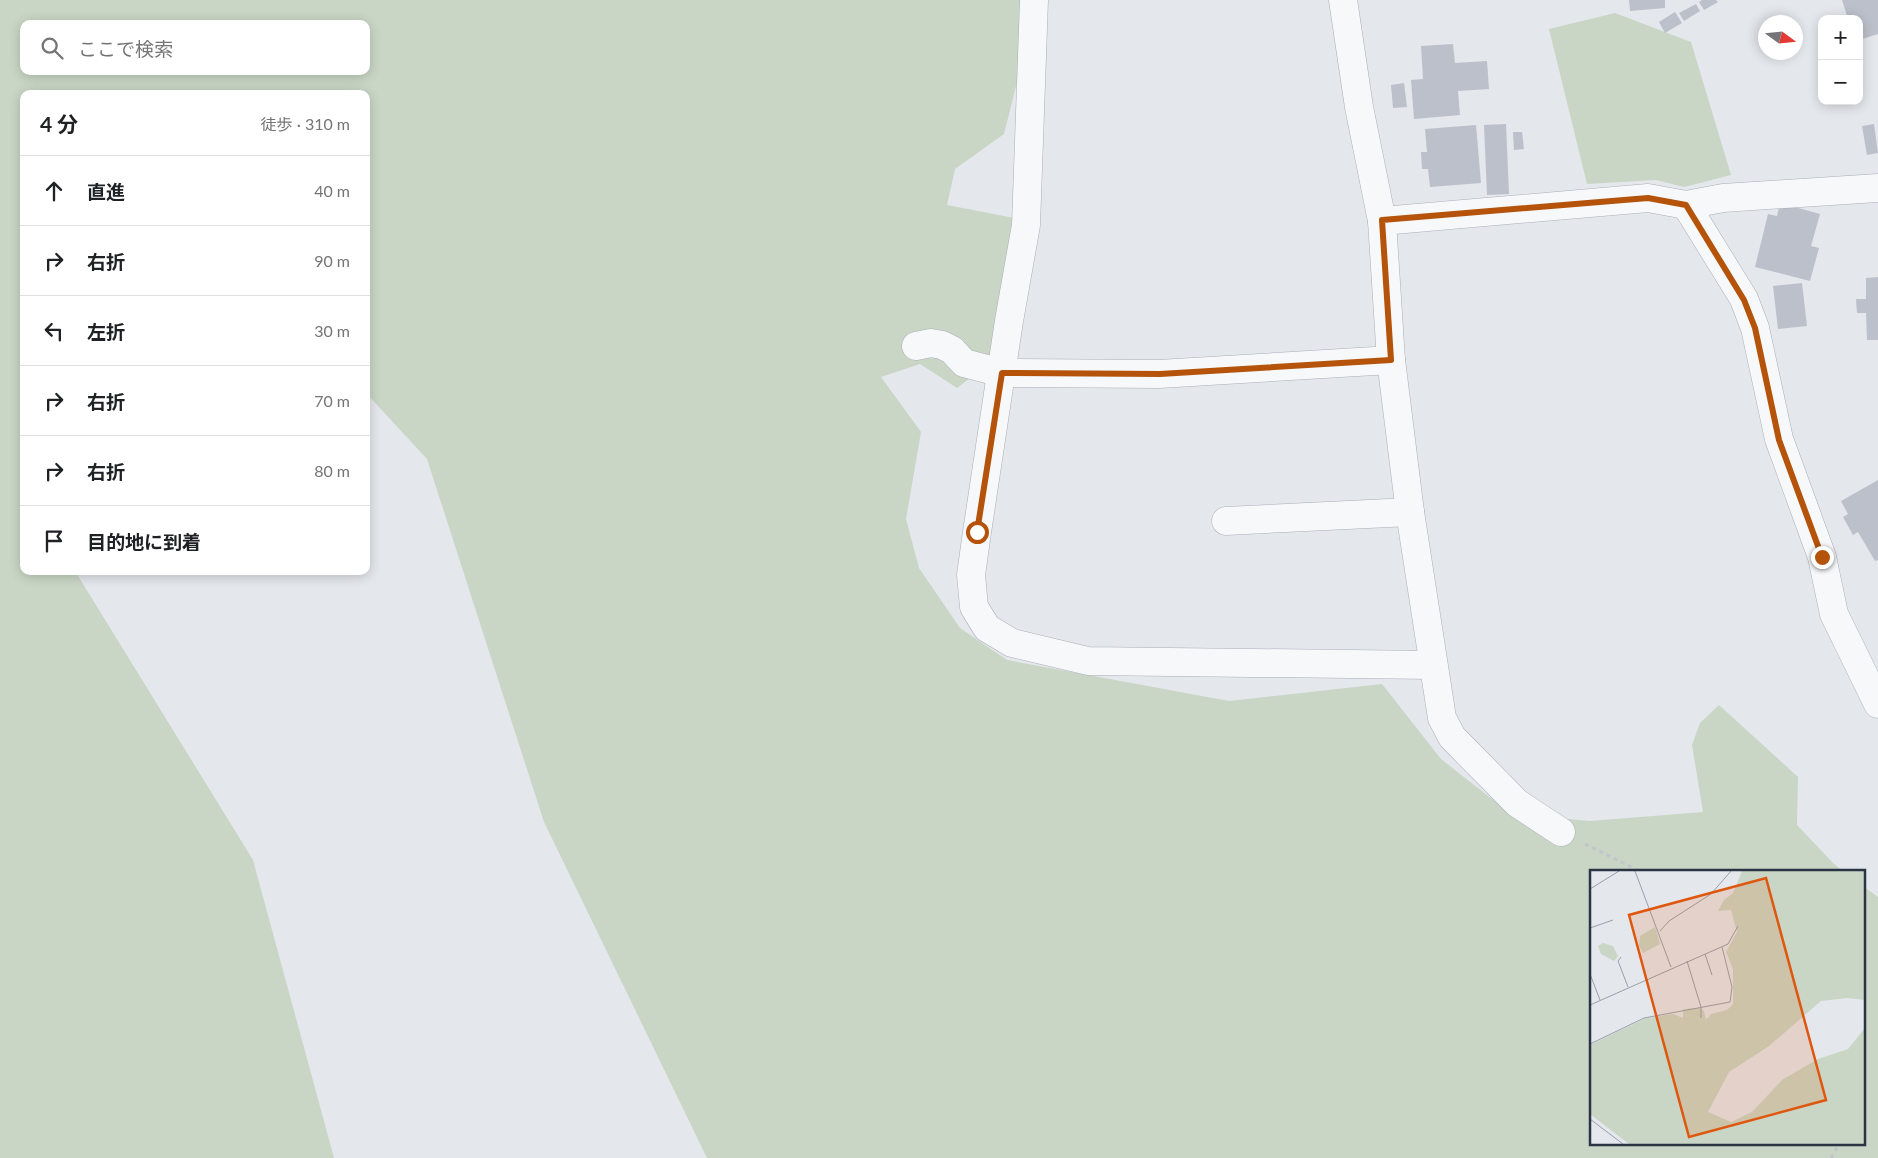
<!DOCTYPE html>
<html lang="ja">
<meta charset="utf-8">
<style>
body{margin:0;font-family:Lato,"Noto Sans JP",sans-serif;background:#f2f2f2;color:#202124}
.controls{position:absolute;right:15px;top:15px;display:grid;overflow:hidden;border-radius:10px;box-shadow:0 2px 12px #0003}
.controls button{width:45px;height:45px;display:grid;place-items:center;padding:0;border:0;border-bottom:1px solid #e0e0e0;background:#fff;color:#202124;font:25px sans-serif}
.compass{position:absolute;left:1758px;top:15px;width:45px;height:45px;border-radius:50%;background:#fff;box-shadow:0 2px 12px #0003;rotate:105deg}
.stop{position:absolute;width:15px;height:15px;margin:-11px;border:4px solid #b45309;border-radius:50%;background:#fff}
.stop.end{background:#b45309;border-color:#fff;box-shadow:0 1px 5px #0008}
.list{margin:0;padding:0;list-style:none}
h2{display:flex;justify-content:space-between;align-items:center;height:65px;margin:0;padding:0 20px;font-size:21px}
h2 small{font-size:16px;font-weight:400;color:#757577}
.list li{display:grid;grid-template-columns:32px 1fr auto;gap:15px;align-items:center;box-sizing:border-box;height:70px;padding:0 20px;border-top:1px solid #e0e0e0}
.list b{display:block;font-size:19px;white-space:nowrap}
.list em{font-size:16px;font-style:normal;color:#757577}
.icon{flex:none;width:28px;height:28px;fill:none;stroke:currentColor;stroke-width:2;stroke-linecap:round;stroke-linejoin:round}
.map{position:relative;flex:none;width:1878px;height:1158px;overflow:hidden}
.search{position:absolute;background:#fff;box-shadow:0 2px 12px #0003;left:20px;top:20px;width:350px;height:55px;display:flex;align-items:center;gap:12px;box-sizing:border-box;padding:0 18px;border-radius:10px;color:#757577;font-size:19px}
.panel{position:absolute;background:#fff;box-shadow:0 2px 12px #0003;left:20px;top:90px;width:350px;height:485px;border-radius:10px}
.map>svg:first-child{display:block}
</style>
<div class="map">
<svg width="1878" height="1158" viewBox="0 0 1878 1158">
<rect width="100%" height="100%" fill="#e4e7ec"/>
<!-- green -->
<g fill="#c9d6c5" fill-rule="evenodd">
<path d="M0,0H1022L1019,74L1004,134L955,169L947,205L1019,219L994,360L957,388L920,364L881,377L921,432L906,519L919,568L960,628L1007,660L1229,701L1382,684L1441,759L1511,814L1590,821L1703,812L1692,745L1700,723L1719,705L1798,777L1797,825L1834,864L1844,872H1592V1144H1864V887L1878,897V1158H707L544,822L427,459L366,393V94H24V364L22,367L24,376V571H75L253,860L334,1158H0ZM24,24H366V71H24Z"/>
<path d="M1615,13L1691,42L1731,175L1684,187L1656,180L1587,184L1549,29Z"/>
</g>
<!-- building -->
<g fill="#bbc0ca">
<path d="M1629,0H1665V8L1630,11Z"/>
<path d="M1702,0H1716L1718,2L1704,10L1699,2Z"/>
<path d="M1842,0H1878V34L1859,40V19H1848Z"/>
<path d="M1696,4L1700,11L1684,21L1679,13Z"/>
<path d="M1675,12L1682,23L1665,33L1659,22Z"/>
<path d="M1453,44L1455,63L1487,61L1489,89L1458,91L1460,115L1414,119L1411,80L1423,79L1421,46Z"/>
<path d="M1404,83L1407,107L1393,108L1391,85Z"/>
<path d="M1506,124L1509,194L1487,195L1484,125Z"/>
<path d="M1874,124L1878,153L1867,155L1862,126Z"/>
<path d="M1476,125L1481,183L1430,187L1428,169H1422L1421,152H1427L1425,129Z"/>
<path d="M1513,132H1522L1524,149L1514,150Z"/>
<path d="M1780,203L1820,214L1811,246L1819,248L1810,281L1755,267L1768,214L1777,216Z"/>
<path d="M1878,277V340H1867L1866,313H1857L1856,299H1866V278Z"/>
<path d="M1802,283L1807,326L1778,329L1773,286Z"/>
<path d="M1878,480V560L1875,561L1858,532L1853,535L1843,517L1848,514L1841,501Z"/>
</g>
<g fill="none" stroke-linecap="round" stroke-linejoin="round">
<!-- minor casing -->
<g stroke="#a9aeb7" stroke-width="29">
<g id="minor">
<path d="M1034,0L1026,225L1009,321L977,532L971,575L974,607L987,628L1012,643L1088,661L1432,665"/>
<path d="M1343,0L1359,107L1382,221L1391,360L1410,512L1442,718L1452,737L1517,803L1561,832"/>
<path d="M1686,205L1744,299L1755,328L1779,439L1822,557L1834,614L1878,704"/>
<path d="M1382,221L1648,198L1686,205L1723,198L1878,188"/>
<path d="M916,346L931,343L942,345L952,350L964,363L1002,373L1159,374L1391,360"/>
<path d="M1226,521L1410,512"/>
</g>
</g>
<!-- path -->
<g stroke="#c2c5cb" stroke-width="3" stroke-dasharray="4 4" stroke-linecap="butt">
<path d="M1585,844L1641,872"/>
<path d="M1831,1158L1839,1144"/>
</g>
<!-- minor -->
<use href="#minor" stroke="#f7f8fa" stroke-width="28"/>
</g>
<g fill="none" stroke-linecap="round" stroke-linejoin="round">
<!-- route -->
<path stroke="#b45309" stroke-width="6" d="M977,532L1002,373L1160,374L1391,360L1382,220L1648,198L1686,205L1744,300L1755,328L1779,440L1822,557"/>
</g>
<!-- overview -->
<g transform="translate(1590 870)">
<rect width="275" height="275" fill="#e4e7ec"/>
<path d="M152,1H275V130L257,128L231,131L179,176L139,202L118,242L141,252L162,242L192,210L228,189L258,179L275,158V274H39L0,244V175L56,148L83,144L93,148V139L110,138L114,141L116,150L121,144L137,140L143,134V99L136,82L147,62L141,40L128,41L134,30L143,23ZM65,57L70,74L53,83L49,76L50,66ZM13,73L23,76L28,86L24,91L11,84L8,76Z" fill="#c9d6c5"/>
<path fill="none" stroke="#9a9fa9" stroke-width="1" d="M45,1L81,97M0,19L29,1M0,58L23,50M70,61L79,51L121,24L141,1M115,84L122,105M31,87L28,91L38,117M97,91L111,137V148M0,104L10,130M0,135L138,74L148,56M0,174L54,148L140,132L142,117L132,77M0,249L33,274"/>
<path fill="#df570f" fill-opacity="0.15" stroke="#df570f" stroke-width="2.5" d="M176,8L236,230L99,267L39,45Z"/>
<rect width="275" height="275" fill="none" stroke="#2b3445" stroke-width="2.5"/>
</g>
</svg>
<div class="controls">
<button>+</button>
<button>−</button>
</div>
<svg class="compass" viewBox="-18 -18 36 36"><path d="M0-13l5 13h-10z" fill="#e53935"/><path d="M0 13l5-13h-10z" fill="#757577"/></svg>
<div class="stop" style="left:977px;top:532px"></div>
<div class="stop end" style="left:1822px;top:557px"></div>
<div class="search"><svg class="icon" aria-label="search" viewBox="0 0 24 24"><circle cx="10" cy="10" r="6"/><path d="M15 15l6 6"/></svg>ここで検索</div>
<section class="panel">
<h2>4 分<small>徒歩 · 310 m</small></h2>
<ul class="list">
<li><svg class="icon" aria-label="ahead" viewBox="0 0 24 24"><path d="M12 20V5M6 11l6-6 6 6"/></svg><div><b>直進</b></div><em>40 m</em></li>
<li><svg class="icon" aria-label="right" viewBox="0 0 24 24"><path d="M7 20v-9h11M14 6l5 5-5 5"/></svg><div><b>右折</b></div><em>90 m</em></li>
<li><svg class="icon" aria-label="left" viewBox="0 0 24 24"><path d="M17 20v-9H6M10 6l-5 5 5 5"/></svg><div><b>左折</b></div><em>30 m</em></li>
<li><svg class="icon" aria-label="right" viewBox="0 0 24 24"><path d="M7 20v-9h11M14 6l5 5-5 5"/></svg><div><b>右折</b></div><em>70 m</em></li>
<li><svg class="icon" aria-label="right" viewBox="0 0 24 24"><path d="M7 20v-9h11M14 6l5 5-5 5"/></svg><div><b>右折</b></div><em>80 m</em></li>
<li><svg class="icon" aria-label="arrive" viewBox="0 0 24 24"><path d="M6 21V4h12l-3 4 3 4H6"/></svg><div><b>目的地に到着</b></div></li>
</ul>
</section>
</div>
